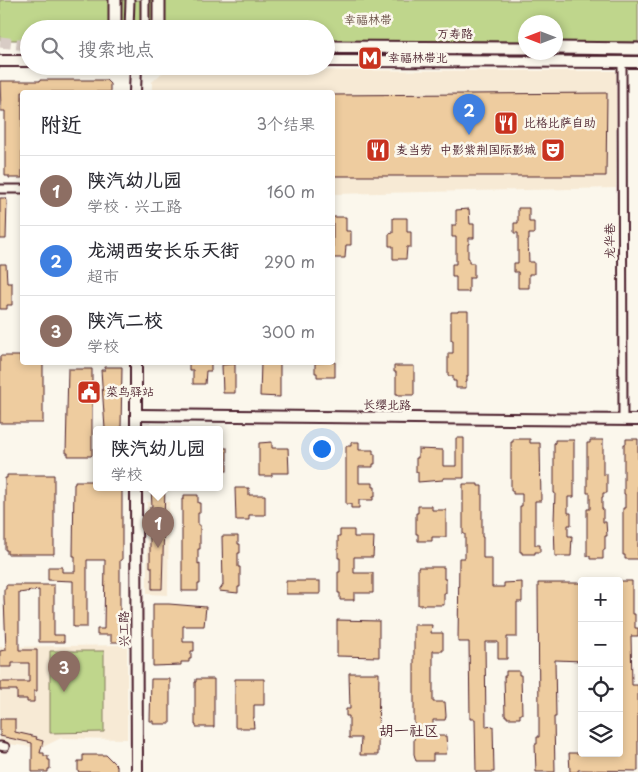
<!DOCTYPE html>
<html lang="zh">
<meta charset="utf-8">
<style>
body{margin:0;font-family:"Playpen Sans","LXGW WenKai TC",sans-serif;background:#f7f7f7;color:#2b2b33}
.controls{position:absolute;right:15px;bottom:15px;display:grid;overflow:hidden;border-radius:5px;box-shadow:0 2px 8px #0003}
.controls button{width:45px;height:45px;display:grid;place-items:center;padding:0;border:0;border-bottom:1px solid #e1e1e2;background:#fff;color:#2b2b33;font:25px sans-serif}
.compass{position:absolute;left:518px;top:15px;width:45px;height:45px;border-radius:50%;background:#fff;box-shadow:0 2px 8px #0003;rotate:270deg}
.you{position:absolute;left:321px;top:448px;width:18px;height:18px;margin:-12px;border:4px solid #fff;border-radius:50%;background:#1a73e8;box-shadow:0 0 0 8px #1a73e833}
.badge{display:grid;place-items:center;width:32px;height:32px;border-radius:50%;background:#c8321e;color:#fff;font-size:16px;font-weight:700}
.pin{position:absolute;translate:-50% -41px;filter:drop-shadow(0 1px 2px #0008)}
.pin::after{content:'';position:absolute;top:26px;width:18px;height:15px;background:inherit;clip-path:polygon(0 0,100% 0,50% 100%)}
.popup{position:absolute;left:93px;top:426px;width:130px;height:65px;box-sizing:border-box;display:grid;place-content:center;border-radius:5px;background:#fff;filter:drop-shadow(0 1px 4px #0005);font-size:16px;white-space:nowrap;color:#7c7c81}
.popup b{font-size:19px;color:#2b2b33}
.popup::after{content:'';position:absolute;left:50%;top:100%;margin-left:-10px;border:10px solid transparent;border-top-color:#fff}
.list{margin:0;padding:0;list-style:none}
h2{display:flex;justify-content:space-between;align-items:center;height:65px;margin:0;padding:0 20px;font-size:21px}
h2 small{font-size:16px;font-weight:400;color:#7c7c81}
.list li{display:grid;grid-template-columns:32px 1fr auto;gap:15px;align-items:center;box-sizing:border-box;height:70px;padding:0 20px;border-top:1px solid #e1e1e2}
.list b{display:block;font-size:19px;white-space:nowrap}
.list p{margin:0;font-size:16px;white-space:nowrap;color:#7c7c81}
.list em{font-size:16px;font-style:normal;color:#7c7c81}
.icon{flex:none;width:28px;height:28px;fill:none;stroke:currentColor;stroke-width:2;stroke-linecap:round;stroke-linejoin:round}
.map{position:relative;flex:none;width:638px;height:772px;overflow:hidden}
.search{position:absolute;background:#fff;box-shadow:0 2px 8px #0003;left:20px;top:20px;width:315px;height:55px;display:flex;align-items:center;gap:12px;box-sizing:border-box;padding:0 18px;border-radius:28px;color:#7c7c81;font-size:19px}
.panel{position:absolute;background:#fff;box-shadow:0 2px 8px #0003;left:20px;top:90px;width:315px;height:275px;border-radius:5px}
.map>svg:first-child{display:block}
</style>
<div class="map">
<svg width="638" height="772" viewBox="0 0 638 772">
<rect width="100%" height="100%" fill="#fbf7ec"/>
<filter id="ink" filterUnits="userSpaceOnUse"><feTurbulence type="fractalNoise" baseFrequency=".02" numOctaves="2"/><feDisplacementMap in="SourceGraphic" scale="10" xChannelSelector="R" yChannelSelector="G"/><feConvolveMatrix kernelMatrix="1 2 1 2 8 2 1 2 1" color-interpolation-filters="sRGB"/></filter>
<g filter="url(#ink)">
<!-- built -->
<g fill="#f7ead5">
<path d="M165,70L616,71V188L333,194L332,92H152V82Z"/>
<path d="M147,502H169L168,595L147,594Z"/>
<path d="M127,645V739L61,738L41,748L0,743V647Z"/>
</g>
<!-- green -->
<g fill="#bfd68c" stroke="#847a5c">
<path d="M0,0H638V42H556V22H526L525,41H326V29H29V40H0Z"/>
<path d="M50,651H104V732L50,733Z"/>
</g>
<!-- building -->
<g fill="#eecc9f" stroke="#4a1f2b">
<path d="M40,80H106L110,84V92H22V178H9V176H5V111H1L0,81H40Z"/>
<path d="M607,93L606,176H332V95Z"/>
<path d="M0,198H6L7,201L6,239H0Z"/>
<path d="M518,208H529V222H534V234H529V240H528L529,262H534V274H529V288H518V272H514V263H518V233H514V223H518Z"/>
<path d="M469,209L470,224H474V238H469V244H468V258H469V263H474V278H469V292H456V277H452V264H456V237H452V225H456V210Z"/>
<path d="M333,217H346V231H351V245H346L345,258H333Z"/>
<path d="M393,218H407V232H411V247H407L406,259H393V246H389V234L393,233Z"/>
<path d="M0,264H6L7,283H12V305H7V309H0Z"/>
<path d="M458,311H468V376H467V381H466V388H456V381H453V376H448V353H453V340H451V312H458Z"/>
<path d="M0,356H20V362H43V423H0Z"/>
<path d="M189,362H211V371H206L205,384H193V370H189Z"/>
<path d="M261,362H280V397L260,396Z"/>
<path d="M335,362V377H317V373H315V363Z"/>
<path d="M235,364V393H223L222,365Z"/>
<path d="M394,366H414V395H398V394H396V372H394Z"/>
<path d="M105,367H122L121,429H105L101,370H105Z"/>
<path d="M68,369H92V455L91,456H68V453H66Z"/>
<path d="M456,438H464V478H443V480L418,482V472H416V458H418V449L443,450V466H456Z"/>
<path d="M513,439H530V443H540L541,501H535V545H540V552H535V554H522V552H520V506H522V494H513V491H511V442H513Z"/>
<path d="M626,439H638V559H625V555H623V508H625V494H624V444H626Z"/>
<path d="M555,440H574V497H568V513H571V525H568V536H572L571,556H555L554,521L555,493H554V443H555Z"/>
<path d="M590,440H603V474H607V493H603V497H602V509H603V522H606L607,536H605V550H603V559H590V556H587V509H590V493H587V443H590Z"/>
<path d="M272,442V448H288L289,473H272V476H259V443Z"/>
<path d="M351,442H359V450H373V454H375V464H373V467H359V483H373V487H375V497H373V500H359V508H351V504H346V446H351Z"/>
<rect x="219" y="448" width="8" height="23"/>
<path d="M7,475H54V554H7V550H5V478H7Z"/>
<path d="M75,481H97V487H122V560H120V642H111V635H97V629H104L105,560H87V627H73V581L48,580V567H62V572H75V556H73L74,484H75Z"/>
<path d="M463,484H478V486H482V537H483V558H492V587H504V583L522,582V602H517V637H507V659H498V642H485L486,727L493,726L494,772H476L475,719H470L469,642H458L459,558H465V534H463Z"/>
<path d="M151,487H165L162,589H152V567H150V507H152Z"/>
<path d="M235,488H249V495H265V515H249V520H236Z"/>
<path d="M184,495H198V503H200V513H198V525H200V549H198V564L200,563V584H198V591H182V499H184Z"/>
<path d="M418,506H432V510H446V537H432V541H418V534H416V513H418Z"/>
<path d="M340,530H354V537H374L373,557H354V573H373V593H354V600H340V593H338V572H340V558H338V536H340Z"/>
<path d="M222,536H238V544H240V553H238V567H240V587H238V593L219,591L223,585Z"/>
<path d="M418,567H444V579H446V593H444V605H418Z"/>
<rect x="286" y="581" width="34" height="13"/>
<path d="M619,581H632V614H635V628H638V636H631L632,685H638V771L578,770V772H570L569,753H619Z"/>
<path d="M538,583H582V661L555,660L556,717H554L555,772H536L535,744H537V737H539V719Z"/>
<path d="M6,585H54V635H64V642H39V590L19,593V650H37V691H34V702H27V699H17V690H0V682H29V663H12V667H0V651L6,650L4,598V589H6Z"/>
<path d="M153,604H169L206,607L204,626H183V642H194V651H191V659H189V662H181V665L153,666Z"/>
<path d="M337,620L379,621V657L337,656Z"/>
<path d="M414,625H432L431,633H443V651H433V702H445L446,716L445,720H433V736H446L447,749L446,754H433V761H416L414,754Z"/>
<path d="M506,671H519V675H521L522,714H520V718H507V716H505L504,676H506Z"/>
<path d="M349,673H379L378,755H360L361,738H349V716H346V709H350Z"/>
<path d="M151,679H170V724H153V721H150Z"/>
<path d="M196,679H214V727H196V725H195V682H196Z"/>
<path d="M235,679H264V705H254V718H253L254,728H237L235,727Z"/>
<path d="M0,719H15V732L37,737L36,739L43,741L40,753H44V756H48V760H50V769H48V772H32V743L0,736Z"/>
<path d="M83,755H106L117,766V772H78V761H83Z"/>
</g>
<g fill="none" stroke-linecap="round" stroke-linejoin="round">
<!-- primary-tunnel -->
<path stroke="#d8ccc5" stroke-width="11" stroke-dasharray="11 5.5" stroke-linecap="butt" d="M0,42L29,45"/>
<!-- street casing -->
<g stroke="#4a1f2b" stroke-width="11">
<g id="street">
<path d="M145,0V29"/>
<path d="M129,29L130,0"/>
<path d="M622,62L623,420"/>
<path d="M0,189H22"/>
<path d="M0,746L5,747"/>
</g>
</g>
<!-- secondary casing -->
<g stroke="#4a1f2b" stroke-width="14">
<g id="secondary">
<path d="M0,61H29"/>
<path d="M326,61L638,62"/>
<path d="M135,92L136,66"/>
<path d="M136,362V429"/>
<path d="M136,415L509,419L638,420"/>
<path d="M136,487L137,772"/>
</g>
</g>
<!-- primary casing -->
<g stroke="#4a1f2b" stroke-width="15">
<g id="primary">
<path d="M115,29V0"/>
<path d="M159,29V0"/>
<path d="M326,47L526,48"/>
<path d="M556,48L638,49"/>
</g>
</g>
<!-- street -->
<use href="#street" stroke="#fbf7ec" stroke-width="7"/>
<!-- secondary -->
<use href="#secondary" stroke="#fbf7ec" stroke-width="10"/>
<!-- primary -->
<use href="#primary" stroke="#fbf7ec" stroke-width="11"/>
</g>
</g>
<!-- icons -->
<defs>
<g id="metro-square" transform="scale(1.25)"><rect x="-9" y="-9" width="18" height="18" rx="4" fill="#c8321e" stroke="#fbf7ec"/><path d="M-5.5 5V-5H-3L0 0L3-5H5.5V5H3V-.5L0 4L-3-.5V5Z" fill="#fff"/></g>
<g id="restaurant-square" transform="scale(1.25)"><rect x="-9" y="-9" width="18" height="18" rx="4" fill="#c8321e" stroke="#fbf7ec"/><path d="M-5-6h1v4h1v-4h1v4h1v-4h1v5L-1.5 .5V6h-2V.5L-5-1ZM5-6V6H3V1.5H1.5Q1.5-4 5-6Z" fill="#fff"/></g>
<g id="theatre-square" transform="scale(1.25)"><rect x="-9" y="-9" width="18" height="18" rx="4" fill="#c8321e" stroke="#fbf7ec"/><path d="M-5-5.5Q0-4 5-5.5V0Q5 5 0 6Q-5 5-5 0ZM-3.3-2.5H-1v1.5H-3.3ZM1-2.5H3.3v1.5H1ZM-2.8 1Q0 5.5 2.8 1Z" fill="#fff"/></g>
<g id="civic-square" transform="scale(1.25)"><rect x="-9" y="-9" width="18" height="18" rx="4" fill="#c8321e" stroke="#fbf7ec"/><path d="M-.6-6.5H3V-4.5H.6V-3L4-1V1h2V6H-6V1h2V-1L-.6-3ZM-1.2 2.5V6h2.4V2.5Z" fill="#fff"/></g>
</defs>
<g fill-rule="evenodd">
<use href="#metro-square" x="370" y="58"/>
<use href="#restaurant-square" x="506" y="123"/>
<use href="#restaurant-square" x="378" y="150"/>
<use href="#theatre-square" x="553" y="150"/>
<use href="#civic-square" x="89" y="392"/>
</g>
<g text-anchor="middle" stroke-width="5" stroke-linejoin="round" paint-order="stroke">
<!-- park labels -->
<g font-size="12" fill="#674d43" stroke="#fbf7ec">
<text x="368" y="24">幸福林带</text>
</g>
<!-- street labels -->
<g font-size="12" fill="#4a1f2b" stroke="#fbf7ec">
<text x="455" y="38">万寿路</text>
<text transform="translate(610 241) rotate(-90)" y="4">龙华巷</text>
<text transform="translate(387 405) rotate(1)" y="4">长缨北路</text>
<text transform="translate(124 629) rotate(-90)" y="4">兴工路</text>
</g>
<!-- poi labels -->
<g font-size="12" fill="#4a1f2b" stroke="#fbf7ec" text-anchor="start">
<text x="388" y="62">幸福林带北</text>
<text x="524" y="127">比格比萨自助</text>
<text x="396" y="154">麦当劳</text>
<text x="536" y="154" text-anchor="end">中影紫荆国际影城</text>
<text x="106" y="396">菜鸟驿站</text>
</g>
<!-- quarter labels -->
<g font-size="15" fill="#4a1f2b" stroke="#fbf7ec">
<text x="409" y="736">胡一社区</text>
</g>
</g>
</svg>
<div class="controls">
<button>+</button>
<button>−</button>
<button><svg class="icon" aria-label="locate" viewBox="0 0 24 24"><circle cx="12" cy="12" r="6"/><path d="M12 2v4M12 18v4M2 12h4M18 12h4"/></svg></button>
<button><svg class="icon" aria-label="layers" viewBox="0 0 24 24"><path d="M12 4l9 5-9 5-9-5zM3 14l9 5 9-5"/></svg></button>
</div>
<svg class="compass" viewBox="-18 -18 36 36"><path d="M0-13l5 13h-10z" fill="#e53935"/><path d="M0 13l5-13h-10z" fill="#7c7c81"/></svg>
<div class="you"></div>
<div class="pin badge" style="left:158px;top:548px;background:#8d6e63">1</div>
<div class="popup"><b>陕汽幼儿园</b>学校</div>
<div class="pin badge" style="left:469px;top:135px;background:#3f7fe0">2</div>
<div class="pin badge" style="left:64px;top:692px;background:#8d6e63">3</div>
<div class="search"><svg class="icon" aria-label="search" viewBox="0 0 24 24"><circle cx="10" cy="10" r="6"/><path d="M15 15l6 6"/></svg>搜索地点</div>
<section class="panel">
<h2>附近<small>3个结果</small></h2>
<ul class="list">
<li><span class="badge" style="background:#8d6e63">1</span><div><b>陕汽幼儿园</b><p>学校 · 兴工路</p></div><em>160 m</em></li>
<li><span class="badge" style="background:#3f7fe0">2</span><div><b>龙湖西安长乐天街</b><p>超市</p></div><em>290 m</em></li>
<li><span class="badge" style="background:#8d6e63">3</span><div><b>陕汽二校</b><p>学校</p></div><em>300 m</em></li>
</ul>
</section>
</div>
